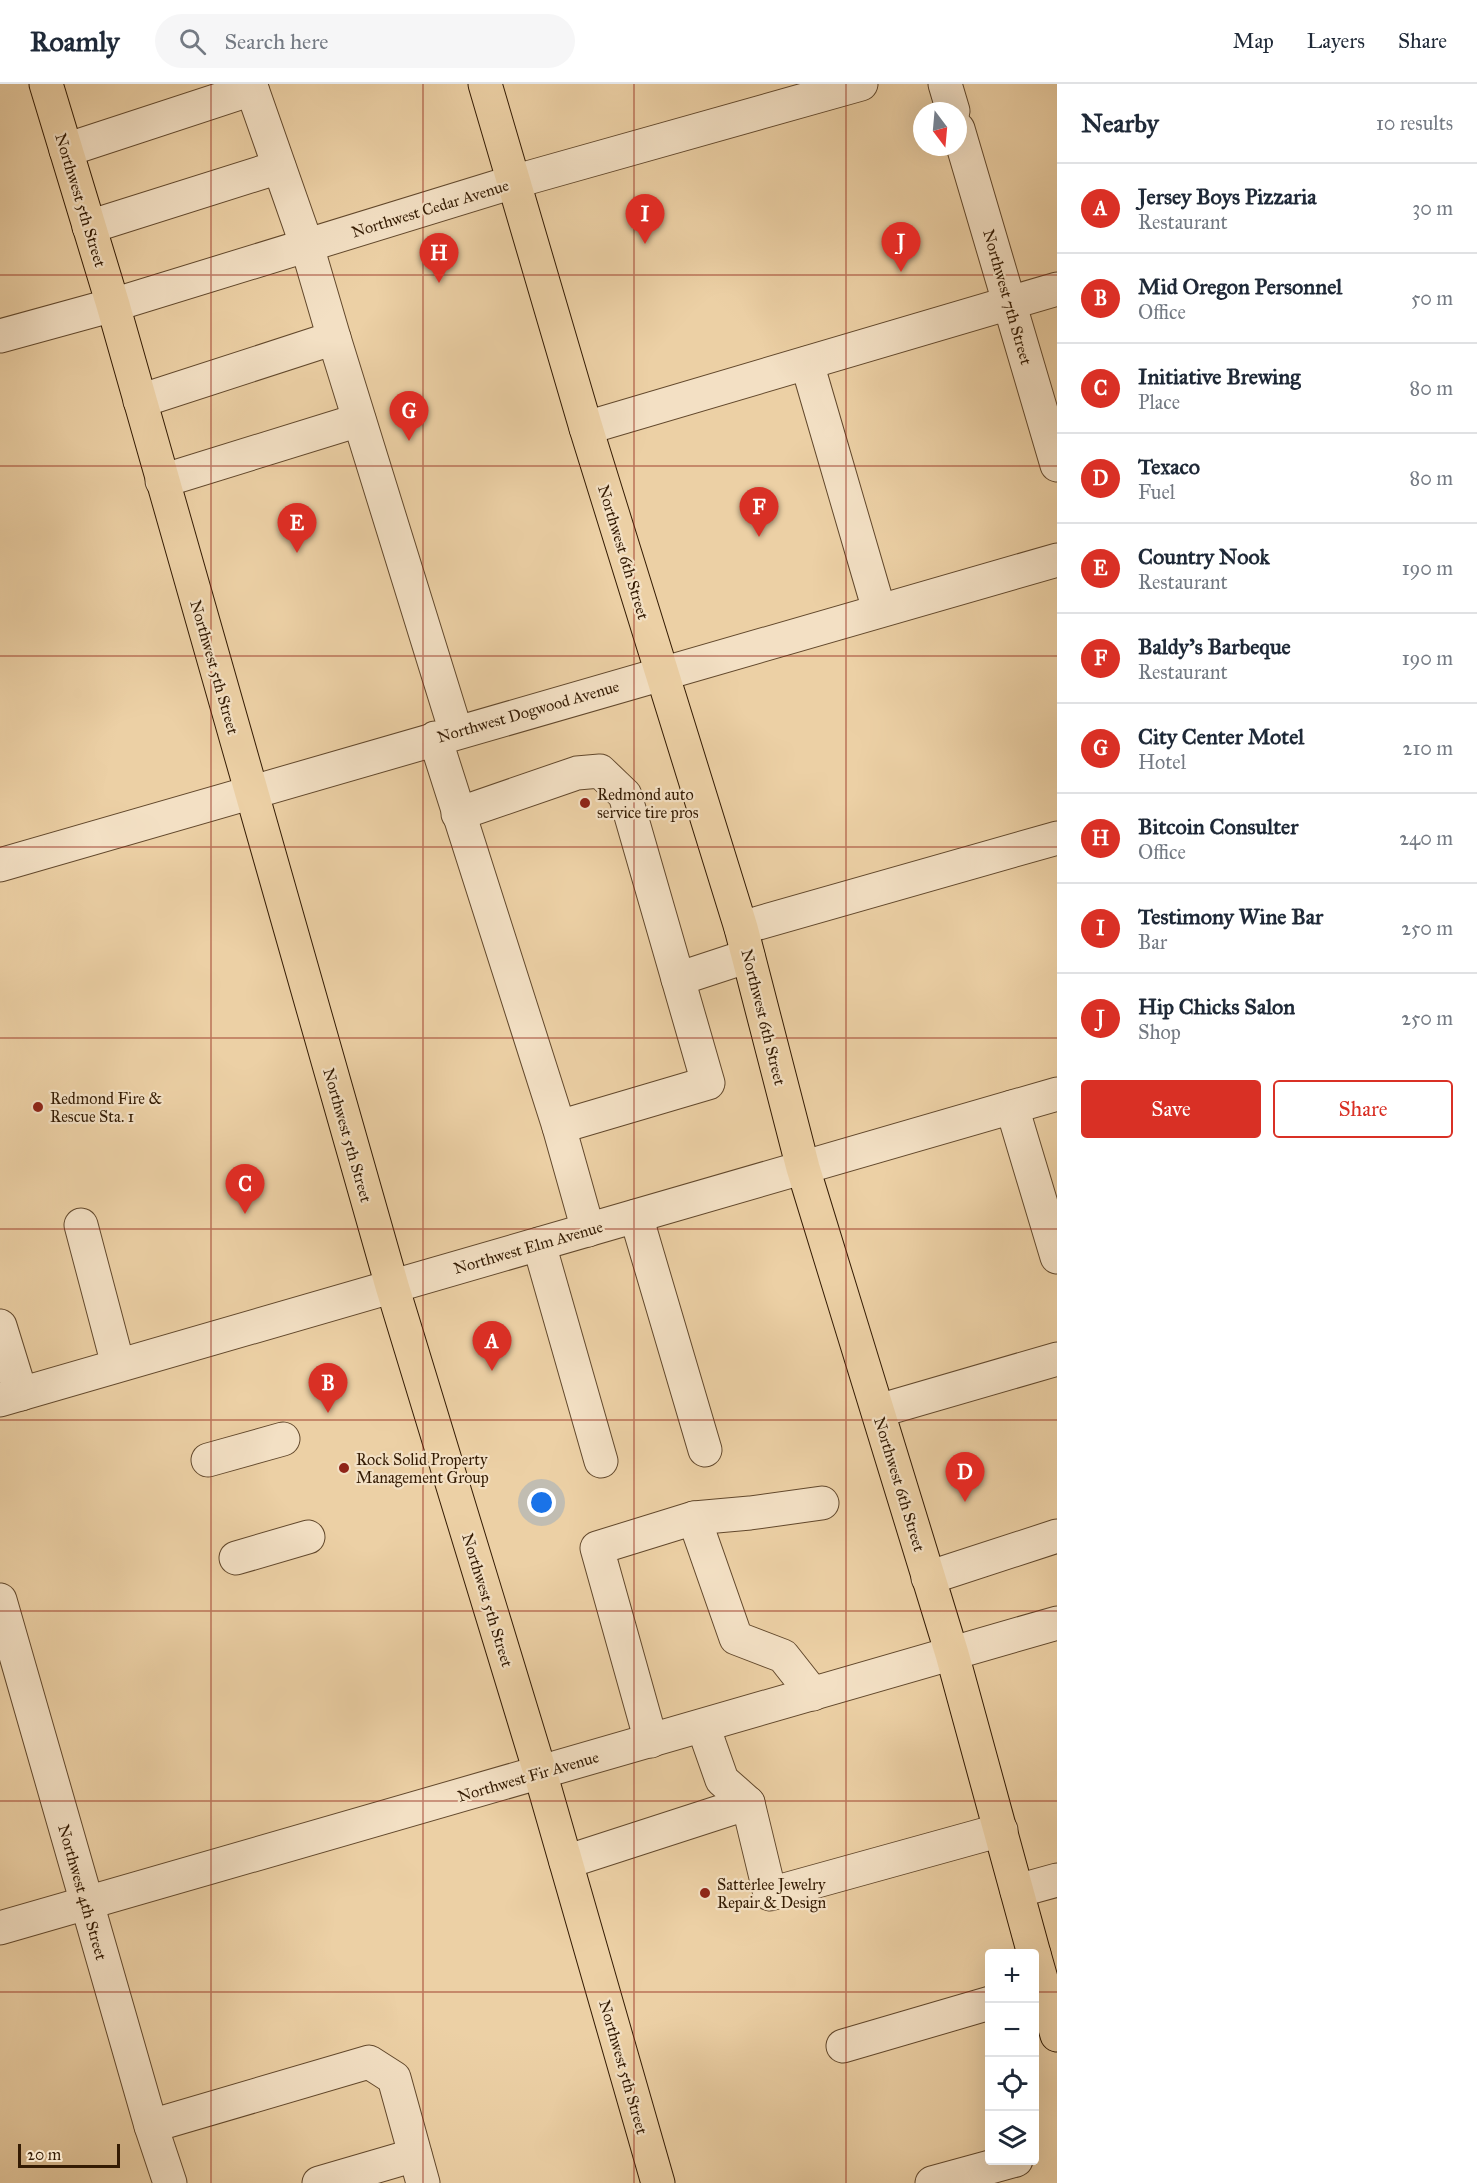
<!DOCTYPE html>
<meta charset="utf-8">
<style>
body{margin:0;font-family:"IM FELL Great Primer",serif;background:#f6f6f7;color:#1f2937}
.controls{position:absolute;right:18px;bottom:18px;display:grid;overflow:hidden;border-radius:6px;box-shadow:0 6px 24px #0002}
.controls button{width:54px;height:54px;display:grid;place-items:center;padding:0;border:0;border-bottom:2px solid #e0e1e3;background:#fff;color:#1f2937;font:30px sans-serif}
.compass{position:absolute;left:913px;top:18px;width:54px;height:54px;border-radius:50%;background:#fff;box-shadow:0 6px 24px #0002;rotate:164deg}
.scale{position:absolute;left:18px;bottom:15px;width:102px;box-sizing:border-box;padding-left:6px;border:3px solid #341b03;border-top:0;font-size:16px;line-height:21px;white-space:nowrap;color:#341b03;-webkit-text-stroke:4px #f3e0c4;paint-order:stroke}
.you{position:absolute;left:542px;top:1419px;width:21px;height:21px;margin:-15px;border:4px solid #fff;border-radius:50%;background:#1a73e8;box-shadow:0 0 0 9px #1a73e833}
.badge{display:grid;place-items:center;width:39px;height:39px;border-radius:50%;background:#d93025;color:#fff;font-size:20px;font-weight:700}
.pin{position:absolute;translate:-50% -50px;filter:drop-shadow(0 2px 3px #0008)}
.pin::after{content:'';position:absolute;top:32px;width:21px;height:18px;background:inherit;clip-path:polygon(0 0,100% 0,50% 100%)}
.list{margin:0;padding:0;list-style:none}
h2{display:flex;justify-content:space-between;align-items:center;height:78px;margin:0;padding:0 24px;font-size:26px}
h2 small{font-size:20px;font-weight:400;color:#747a83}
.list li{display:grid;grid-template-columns:39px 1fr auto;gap:18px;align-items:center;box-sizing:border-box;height:90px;padding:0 24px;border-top:2px solid #e0e1e3}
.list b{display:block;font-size:22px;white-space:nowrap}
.list p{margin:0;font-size:20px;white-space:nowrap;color:#747a83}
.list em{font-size:20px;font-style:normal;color:#747a83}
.actions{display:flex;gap:12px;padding:18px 24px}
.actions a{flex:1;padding:14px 0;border:2px solid #d93025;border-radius:6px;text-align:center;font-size:21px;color:#d93025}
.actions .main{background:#d93025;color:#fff}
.icon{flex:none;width:33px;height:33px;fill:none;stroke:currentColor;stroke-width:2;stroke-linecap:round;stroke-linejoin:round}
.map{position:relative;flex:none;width:1057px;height:2099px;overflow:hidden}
header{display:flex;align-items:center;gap:36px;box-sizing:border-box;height:84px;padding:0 30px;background:#fff;border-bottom:2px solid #e0e1e3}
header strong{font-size:28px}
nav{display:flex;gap:33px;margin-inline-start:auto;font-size:21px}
.search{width:420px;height:54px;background:#f6f6f7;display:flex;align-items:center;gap:15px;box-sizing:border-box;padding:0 21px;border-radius:33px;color:#747a83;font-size:22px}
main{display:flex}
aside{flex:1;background:#fff}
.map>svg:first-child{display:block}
</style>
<header>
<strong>Roamly</strong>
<div class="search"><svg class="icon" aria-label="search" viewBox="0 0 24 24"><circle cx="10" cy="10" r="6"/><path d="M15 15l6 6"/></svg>Search here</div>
<nav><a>Map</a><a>Layers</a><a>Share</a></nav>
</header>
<main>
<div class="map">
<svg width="1057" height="2099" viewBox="0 0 1057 2099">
<rect width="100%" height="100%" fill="#ecd0a5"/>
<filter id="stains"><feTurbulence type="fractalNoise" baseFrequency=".00333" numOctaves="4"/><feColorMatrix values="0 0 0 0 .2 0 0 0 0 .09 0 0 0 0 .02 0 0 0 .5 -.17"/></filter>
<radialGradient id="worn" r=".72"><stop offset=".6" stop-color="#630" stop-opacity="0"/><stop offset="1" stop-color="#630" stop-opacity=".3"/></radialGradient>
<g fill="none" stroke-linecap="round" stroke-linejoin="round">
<!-- minor casing -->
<g stroke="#62482c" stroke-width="35">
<g id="minor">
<path d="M945,0L953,27"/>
<path d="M252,5L307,162L334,254"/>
<path d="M958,45L1057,381"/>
<path d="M66,66L252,5L251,0"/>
<path d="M89,143L279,83"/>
<path d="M0,252L113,221L513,98L861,0"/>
<path d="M807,279L879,526"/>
<path d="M140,317L334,254L456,648"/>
<path d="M586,344L1057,205"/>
<path d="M162,397L359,336"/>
<path d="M435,654L559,1043L588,1146"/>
<path d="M458,730L577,689L600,687L625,711L708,999L559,1043"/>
<path d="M0,781L1057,476"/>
<path d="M741,844L1057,754"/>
<path d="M678,895L748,872"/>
<path d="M1012,1023L1057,1173"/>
<path d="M636,1132L705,1366"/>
<path d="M81,1141L118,1281"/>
<path d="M539,1160L601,1377"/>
<path d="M0,1242L21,1310"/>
<path d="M0,1316L1057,1010"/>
<path d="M878,1327L1057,1275"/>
<path d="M208,1376L283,1355"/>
<path d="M694,1434L750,1429L822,1419"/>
<path d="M236,1474L308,1453"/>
<path d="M928,1494L1057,1452"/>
<path d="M0,1516L151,2042L170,2099"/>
<path d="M703,1642L722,1696L748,1719L770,1810L1001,1746"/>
<path d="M651,1657L597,1464L694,1434L736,1554L783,1572L813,1610"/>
<path d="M566,1778L748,1719"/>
<path d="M1017,1807L1057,1796"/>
<path d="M0,1844L1057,1539"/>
<path d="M843,1962L990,1919"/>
<path d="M151,2042L369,1978L394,1994L423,2099"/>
<path d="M319,2099L415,2071"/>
<path d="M932,2099L1016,2076"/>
</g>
</g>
<!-- major casing -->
<g stroke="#341b03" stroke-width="35">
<g id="major">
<path d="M46,0L113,221L392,1202L540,1688L658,2099"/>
<path d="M485,0L586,344L741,844L803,1084L952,1570L1034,1870"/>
<path d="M1034,1870L1057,1951"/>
</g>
</g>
<!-- minor -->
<use href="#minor" stroke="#f3e0c4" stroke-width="33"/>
<!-- major -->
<use href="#major" stroke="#ecd0a5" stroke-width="33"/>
</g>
<!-- grid -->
<path fill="none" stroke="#8f2418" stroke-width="1.5" stroke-opacity="0.55" d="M211,0V2099M423,0V2099M634,0V2099M846,0V2099M0,191H1057M0,382H1057M0,572H1057M0,763H1057M0,954H1057M0,1145H1057M0,1336H1057M0,1527H1057M0,1717H1057M0,1908H990M1034,1908H1057"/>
<!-- markers -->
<g fill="#8f2418" stroke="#f3e0c4" stroke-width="2">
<circle cx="585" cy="719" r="6"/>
<circle cx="38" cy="1023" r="6"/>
<circle cx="344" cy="1384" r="6"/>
<circle cx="705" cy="1809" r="6"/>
</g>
<g text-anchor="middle" stroke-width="4.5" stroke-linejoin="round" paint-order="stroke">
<!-- street labels -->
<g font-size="16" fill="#341b03" stroke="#f3e0c4">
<text transform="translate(81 116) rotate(73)" y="6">Northwest 5th Street</text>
<text transform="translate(430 124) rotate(-17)" y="6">Northwest Cedar Avenue</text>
<text transform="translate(1008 213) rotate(74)" y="6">Northwest 7th Street</text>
<text transform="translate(624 468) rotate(73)" y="6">Northwest 6th Street</text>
<text transform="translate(215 583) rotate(74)" y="6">Northwest 5th Street</text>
<text transform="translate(528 627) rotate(-16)" y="6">Northwest Dogwood Avenue</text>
<text transform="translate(764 933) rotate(76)" y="6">Northwest 6th Street</text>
<text transform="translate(348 1051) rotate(74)" y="6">Northwest 5th Street</text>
<text transform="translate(528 1163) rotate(-16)" y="6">Northwest Elm Avenue</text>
<text transform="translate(900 1400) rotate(73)" y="6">Northwest 6th Street</text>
<text transform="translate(488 1516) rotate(73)" y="6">Northwest 5th Street</text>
<text transform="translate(528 1692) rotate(-16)" y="6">Northwest Fir Avenue</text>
<text transform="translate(83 1808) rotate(74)" y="6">Northwest 4th Street</text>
<text transform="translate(624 1983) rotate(74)" y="6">Northwest 5th Street</text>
</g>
<!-- poi labels -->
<g font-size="16" fill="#341b03" stroke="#f3e0c4" text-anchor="start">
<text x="597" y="716">Redmond auto<tspan x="597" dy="18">service tire pros</tspan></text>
<text x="50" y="1020">Redmond Fire &amp;<tspan x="50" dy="18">Rescue Sta. 1</tspan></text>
<text x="356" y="1381">Rock Solid Property<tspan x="356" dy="18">Management Group</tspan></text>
<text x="717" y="1806">Satterlee Jewelry<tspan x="717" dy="18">Repair &amp; Design</tspan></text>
</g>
</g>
<rect width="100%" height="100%" filter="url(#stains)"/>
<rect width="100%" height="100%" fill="url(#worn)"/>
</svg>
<div class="controls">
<button>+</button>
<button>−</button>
<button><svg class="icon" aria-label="locate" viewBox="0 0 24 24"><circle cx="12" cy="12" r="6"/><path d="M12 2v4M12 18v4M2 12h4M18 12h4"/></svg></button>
<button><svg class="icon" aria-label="layers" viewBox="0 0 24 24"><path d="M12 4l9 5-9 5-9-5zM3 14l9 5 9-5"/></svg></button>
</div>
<svg class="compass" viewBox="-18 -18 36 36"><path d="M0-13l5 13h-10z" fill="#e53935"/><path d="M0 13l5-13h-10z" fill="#747a83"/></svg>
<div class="scale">20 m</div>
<div class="you"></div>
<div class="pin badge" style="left:492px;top:1287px">A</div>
<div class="pin badge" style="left:328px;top:1329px">B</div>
<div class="pin badge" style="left:245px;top:1130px">C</div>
<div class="pin badge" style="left:965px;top:1418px">D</div>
<div class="pin badge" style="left:297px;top:469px">E</div>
<div class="pin badge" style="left:759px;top:453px">F</div>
<div class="pin badge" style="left:409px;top:357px">G</div>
<div class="pin badge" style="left:439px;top:199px">H</div>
<div class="pin badge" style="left:645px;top:160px">I</div>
<div class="pin badge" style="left:901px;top:188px">J</div>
</div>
<aside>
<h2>Nearby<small>10 results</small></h2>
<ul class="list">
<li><span class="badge">A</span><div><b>Jersey Boys Pizzaria</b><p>Restaurant</p></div><em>30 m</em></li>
<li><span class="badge">B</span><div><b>Mid Oregon Personnel</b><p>Office</p></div><em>50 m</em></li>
<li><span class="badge">C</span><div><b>Initiative Brewing</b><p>Place</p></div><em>80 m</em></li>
<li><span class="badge">D</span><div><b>Texaco</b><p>Fuel</p></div><em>80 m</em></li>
<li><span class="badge">E</span><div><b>Country Nook</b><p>Restaurant</p></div><em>190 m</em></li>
<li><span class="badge">F</span><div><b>Baldy's Barbeque</b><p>Restaurant</p></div><em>190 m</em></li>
<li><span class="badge">G</span><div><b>City Center Motel</b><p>Hotel</p></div><em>210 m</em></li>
<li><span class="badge">H</span><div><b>Bitcoin Consulter</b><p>Office</p></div><em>240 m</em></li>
<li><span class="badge">I</span><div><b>Testimony Wine Bar</b><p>Bar</p></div><em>250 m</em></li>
<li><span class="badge">J</span><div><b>Hip Chicks Salon</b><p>Shop</p></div><em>250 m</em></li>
</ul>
<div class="actions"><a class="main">Save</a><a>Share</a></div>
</aside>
</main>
